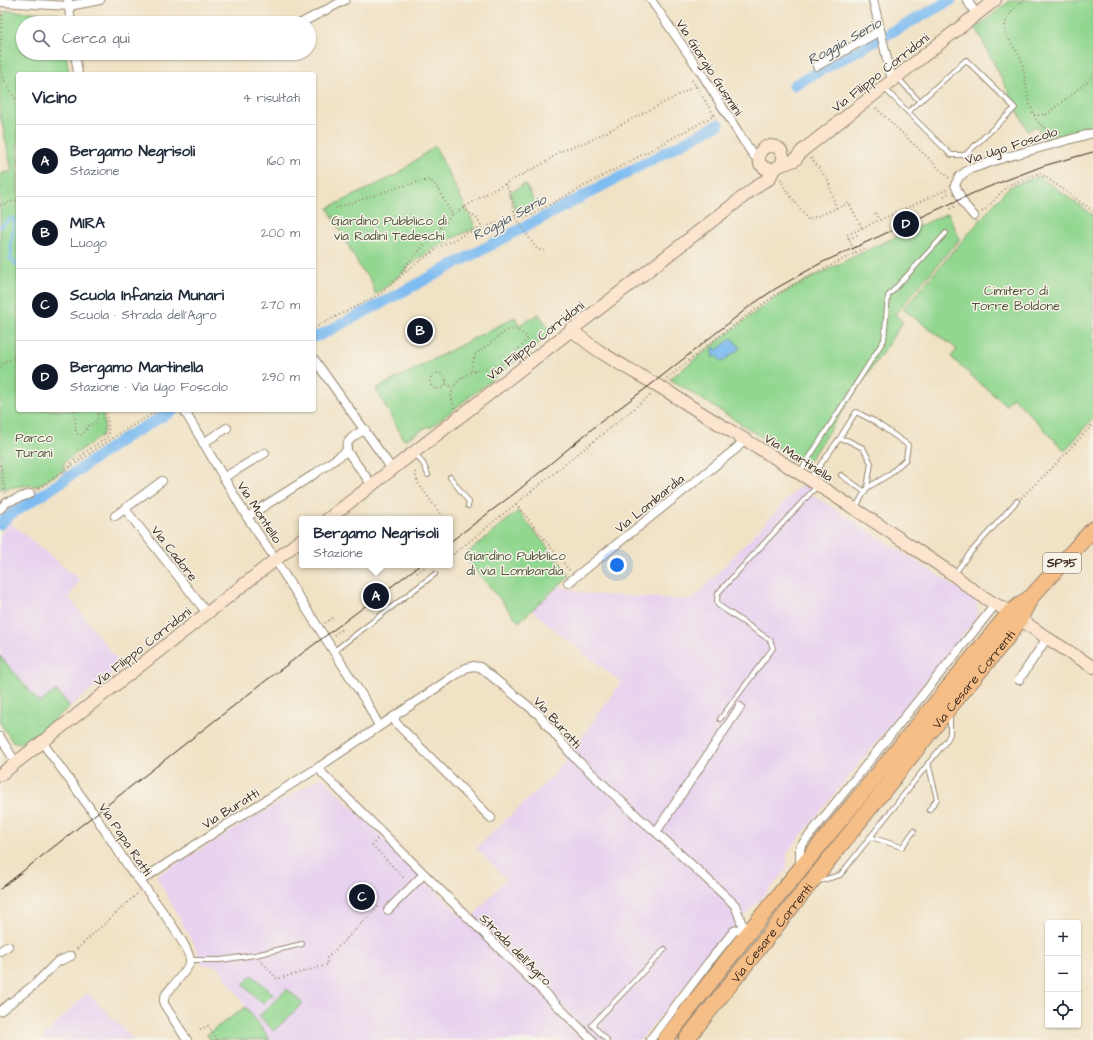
<!DOCTYPE html>
<html lang="it">
<meta charset="utf-8">
<style>
body{margin:0;font-family:"Architects Daughter",sans-serif;background:#f6f6f7;color:#1f2937}
.controls{position:absolute;right:12px;bottom:12px;display:grid;overflow:hidden;border-radius:4px;box-shadow:0 1px 3px #0004}
.controls button{width:36px;height:36px;display:grid;place-items:center;padding:0;border:0;border-bottom:1px solid #e0e1e3;background:#fff;color:#1f2937;font:20px sans-serif}
.you{position:absolute;left:617px;top:565px;width:14px;height:14px;margin:-10px;border:3px solid #fff;border-radius:50%;background:#1a73e8;box-shadow:0 0 0 6px #1a73e833}
.badge{display:grid;place-items:center;width:26px;height:26px;border-radius:50%;background:#111827;color:#fff;font-size:13px;font-weight:700}
.pin{position:absolute;translate:-50% -50%;border:2px solid #fff;box-shadow:0 1px 4px #0006}
.popup{position:absolute;left:299px;top:516px;width:154px;height:52px;box-sizing:border-box;display:grid;place-content:center;border-radius:4px;background:#fff;filter:drop-shadow(0 1px 3px #0005);font-size:13px;white-space:nowrap;color:#747a83}
.popup b{font-size:15px;color:#1f2937}
.popup::after{content:'';position:absolute;left:50%;top:100%;margin-left:-8px;border:8px solid transparent;border-top-color:#fff}
.list{margin:0;padding:0;list-style:none}
h2{display:flex;justify-content:space-between;align-items:center;height:52px;margin:0;padding:0 16px;font-size:17px}
h2 small{font-size:13px;font-weight:400;color:#747a83}
.list li{display:grid;grid-template-columns:26px 1fr auto;gap:12px;align-items:center;box-sizing:border-box;height:72px;padding:0 16px;border-top:1px solid #e0e1e3}
.list b{display:block;font-size:15px;white-space:nowrap}
.list p{margin:0;font-size:13px;white-space:nowrap;color:#747a83}
.list em{font-size:13px;font-style:normal;color:#747a83}
.icon{flex:none;width:22px;height:22px;fill:none;stroke:currentColor;stroke-width:2;stroke-linecap:round;stroke-linejoin:round}
.map{position:relative;flex:none;width:1093px;height:1040px;overflow:hidden}
.search{position:absolute;background:#fff;box-shadow:0 1px 3px #0004;left:16px;top:16px;width:300px;height:44px;display:flex;align-items:center;gap:10px;box-sizing:border-box;padding:0 14px;border-radius:22px;color:#747a83;font-size:15px}
.panel{position:absolute;background:#fff;box-shadow:0 1px 3px #0004;left:16px;top:72px;width:300px;height:340px;border-radius:4px}
.map>svg:first-child{display:block}
</style>
<div class="map">
<svg width="1093" height="1040" viewBox="0 0 1093 1040">
<rect width="100%" height="100%" fill="#f7f3e8"/>
<filter id="ink" filterUnits="userSpaceOnUse"><feTurbulence type="fractalNoise" baseFrequency=".025" numOctaves="2"/><feDisplacementMap in="SourceGraphic" scale="8" xChannelSelector="R" yChannelSelector="G"/><feConvolveMatrix kernelMatrix="1 2 1 2 8 2 1 2 1" color-interpolation-filters="sRGB"/></filter>
<filter id="wash" filterUnits="userSpaceOnUse"><feTurbulence type="fractalNoise" baseFrequency=".012" numOctaves="4" result="noise"/><feDisplacementMap in="SourceGraphic" scale="16" xChannelSelector="R" yChannelSelector="G"/><feGaussianBlur stdDeviation="0.9" result="paint"/><feColorMatrix in="noise" values="0 0 0 0 0 0 0 0 0 0 0 0 0 0 0 0 0 1.4 0 .05"/><feComposite in="paint" operator="in"/></filter>
<g filter="url(#wash)">
<rect width="100%" height="100%" fill="#f0e2c5"/>
<!-- built -->
<g fill="#e7d2ef">
<path d="M806,480L811,494L972,597L976,602L978,613L974,621L787,853V870L729,933L640,1040H270L246,1007L219,967L202,964L196,948L156,876L322,777L425,880L468,922L506,879L476,848L555,774L621,682L551,627L532,610L560,586L586,594L692,600Z"/>
<path d="M9,522L80,580L69,597L122,666L26,741L20,743L12,741L0,723V536Z"/>
<path d="M87,993L108,1013L134,1040H40Z"/>
</g>
<!-- green -->
<g fill="#92d790" stroke="#668057">
<path d="M1011,0H1093V128L1045,142L1036,126L1028,131L976,28Z"/>
<path d="M6,11L56,13L60,15L63,23H23V53H66L69,74H18V410H102C103,418 107,429 101,436L64,462V470L37,486H34L29,485L0,489V174L12,171L0,114V15H4Z"/>
<path d="M435,146L476,228C453,237 431,249 412,264C400,275 389,285 376,294C373,290 374,288 372,284C371,278 366,274 362,271L328,208L396,175Z"/>
<path d="M1039,176L1093,215V418L1065,451L1013,397L1006,405L976,380L951,357L957,349L903,309L1009,187Z"/>
<path d="M525,184L537,206L516,213L510,192Z"/>
<path d="M948,213L960,239L895,314L903,322L806,465L670,379L754,313L778,296L807,280L867,250Z"/>
<path d="M539,314L552,333L430,428L429,426L404,440L376,389L515,317L519,325Z"/>
<path d="M518,511L570,575L519,622L464,556Z"/>
<path d="M0,656L40,703L56,690L70,707L26,741L20,743L12,741L0,723Z"/>
<path d="M252,975L273,994L263,1004L243,985Z"/>
<path d="M287,989L303,1003L274,1031L259,1016Z"/>
<path d="M246,1007L270,1040H210L207,1034Z"/>
</g>
<!-- water -->
<path fill="#7ebcf1" stroke="#5c7388" d="M732,338L740,348L722,362L716,355L713,358L712,352L714,347L717,350Z"/>
<g fill="none" stroke-linecap="round" stroke-linejoin="round">
<!-- stream -->
<path stroke="#7ebcf1" stroke-width="3" d="M0,227C4,224 7,221 11,218L13,219L14,221L12,238L10,244L12,252L10,258L18,266"/>
<!-- canal -->
<g stroke="#7ebcf1" stroke-width="11">
<path d="M794,85L951,0"/>
<path d="M314,337L321,335L719,124"/>
<path d="M0,524L11,514L48,491L126,437L174,410"/>
</g>
</g>
</g>
<g filter="url(#ink)">
<g fill="none" stroke-linecap="round" stroke-linejoin="round">
<!-- lane casing -->
<g stroke="#968672" stroke-width="6">
<g id="lane">
<path d="M898,78L920,102"/>
<path d="M884,88L951,155H965L1015,108L966,60L908,112"/>
<path d="M839,439L856,412L874,421L908,445L906,459L890,474L867,488"/>
<path d="M416,454L424,465L428,475"/>
<path d="M800,472L884,340L888,296L946,233"/>
<path d="M841,475L865,492"/>
<path d="M450,477L469,502L468,506"/>
<path d="M810,479L839,439L847,440L863,448L871,463L867,488L856,507"/>
<path d="M955,573L970,553L1017,501"/>
<path d="M334,651L435,574"/>
<path d="M720,719L773,648L770,640L718,605L717,600L718,593L818,485"/>
<path d="M928,763L937,799L929,810"/>
<path d="M870,837L902,847L914,831"/>
<path d="M816,882L840,875L845,869L947,740L950,734V715"/>
<path d="M190,960H221L255,955L302,944"/>
<path d="M607,1040L592,1025L665,949"/>
</g>
</g>
<!-- street casing -->
<g stroke="#968672" stroke-width="10">
<g id="street">
<path d="M68,0L71,23"/>
<path d="M651,0L702,74L743,140C750,148 750,154 759,160"/>
<path d="M873,0L892,80"/>
<path d="M967,0L976,14"/>
<path d="M0,2L69,6L100,0"/>
<path d="M301,23L345,0"/>
<path d="M75,53L78,74"/>
<path d="M817,66L880,31"/>
<path d="M974,216L964,204L955,185L959,177L968,170L1003,158L1093,133"/>
<path d="M314,359L392,469"/>
<path d="M184,410L247,517L276,560L282,571L367,703L379,726"/>
<path d="M365,429C355,436 345,439 347,451L372,485"/>
<path d="M203,443L227,428"/>
<path d="M223,478L265,453"/>
<path d="M0,509L7,502L30,494"/>
<path d="M125,509L207,613"/>
<path d="M115,516L162,481"/>
<path d="M247,517L313,475L347,451"/>
<path d="M568,583L737,448L744,440"/>
<path d="M1019,680L1047,638"/>
<path d="M394,717L396,723L491,818"/>
<path d="M0,737L16,763"/>
<path d="M42,742L92,811L132,872L140,881C150,895 192,948 190,962C189,968 171,988 166,994L164,999V1004L187,1040"/>
<path d="M319,767L323,774L592,1040"/>
<path d="M656,832L740,707"/>
<path d="M800,867V847L995,605"/>
<path d="M140,881L226,825L319,767L466,668L473,666L480,667L538,714L572,755L638,817L656,832L735,905L743,927"/>
<path d="M388,910L424,874"/>
<path d="M0,951L8,946"/>
<path d="M0,1011L34,985L57,962L71,956"/>
<path d="M650,1040L708,963L734,931L747,926"/>
</g>
</g>
<!-- secondary casing -->
<g stroke="#968672" stroke-width="14">
<g id="secondary">
<path d="M774,169H766L760,164C752,139 792,141 781,165"/>
<path d="M571,329C601,357 639,373 673,395C714,422 757,446 799,473C852,506 903,541 954,575C971,590 990,602 1010,612"/>
<path d="M328,519L761,183L769,179L774,169L781,165L795,160L802,151L995,0"/>
<path d="M1020,619L1047,638L1093,667"/>
<path d="M0,775L302,539"/>
</g>
</g>
<!-- highway casing -->
<g stroke="#968672" stroke-width="17">
<g id="highway">
<path d="M665,1040L756,923L1010,612L1032,596L1093,529"/>
<path id="s1" d="M686,1040L950,707L1010,634L1020,619L1030,599"/>
</g>
</g>
<!-- path -->
<g stroke="#968672" stroke-width="2" stroke-dasharray="1 3" stroke-linecap="butt">
<path d="M1024,0C1015,6 1006,16 1005,27C1005,39 1016,47 1020,57C1028,77 1025,121 1049,130C1052,131 1057,131 1061,132"/>
<path d="M0,56L2,11"/>
<path d="M0,61C1,77 9,90 18,103"/>
<path d="M692,80L714,115"/>
<path d="M876,108L949,178"/>
<path d="M1034,115H1040L1047,114L1093,77"/>
<path d="M811,158L828,180L836,208"/>
<path d="M781,179L784,187L808,220L849,203L862,228"/>
<path d="M505,184L509,190L516,218L533,244L537,249L546,251"/>
<path d="M944,196L950,193"/>
<path d="M0,205L18,200"/>
<path d="M336,208C350,204 421,177 431,181C438,185 448,208 452,215L406,265L400,276"/>
<path d="M464,208L477,219L482,228"/>
<path d="M950,209L956,206"/>
<path d="M982,212L986,209L1008,185L1040,173L1093,211"/>
<path d="M875,213L880,220"/>
<path d="M452,215L486,194L546,162L559,152L591,140L696,86"/>
<path d="M849,239L860,234"/>
<path d="M855,253L847,235L948,189"/>
<path d="M314,328L380,294L410,268L443,245L467,233L482,228L496,223L531,215L717,114"/>
<path d="M0,367L4,362L18,356"/>
<circle cx="438" cy="381" r="8"/>
<path d="M667,379L718,337L777,294L866,247"/>
<path d="M446,384L453,387"/>
<path d="M454,408L451,395L453,387L458,381L471,372L500,365L522,346L527,339L526,336C519,331 514,327 506,331L475,355L473,361L471,372"/>
<path d="M74,410L76,431L78,435C85,435 85,430 89,425L95,423L98,417V410"/>
<path d="M0,465L6,493"/>
<path d="M70,467L72,462L107,437L109,433L106,410"/>
<path d="M415,472L418,483L444,519"/>
<path d="M36,490L123,431L159,410"/>
<path d="M1021,498L1052,468L1093,424"/>
<path d="M516,504L570,571"/>
<path d="M450,527V529"/>
<path d="M450,557L652,394"/>
<path d="M417,573L426,566"/>
<path d="M325,623L334,617"/>
<path d="M334,635L343,628"/>
<path d="M377,839L372,845L405,879"/>
<path d="M77,949L139,892"/>
<path d="M260,960L277,979L327,965V958L380,905"/>
<path d="M200,1029L208,1026L217,1040"/>
</g>
<!-- lane -->
<use href="#lane" stroke="#fff" stroke-width="4"/>
<!-- street -->
<use href="#street" stroke="#fff" stroke-width="8"/>
<!-- secondary -->
<use href="#secondary" stroke="#fbe5cf" stroke-width="12"/>
<!-- highway -->
<use href="#highway" stroke="#f6be87" stroke-width="15"/>
<!-- tram -->
<g stroke="#3b2a1e" stroke-width="1">
<path d="M450,542L515,493L598,424L653,383L750,306L775,289L821,263L978,191L1043,166L1093,152"/>
<path d="M0,889L264,682L420,565"/>
</g>
</g>
</g>
<g text-anchor="middle" stroke-width="3" stroke-linejoin="round" paint-order="stroke">
<!-- shield labels -->
<rect fill="#f7f3e8" stroke="#73665b" stroke-width="1" x="1043" y="553" width="38" height="20" rx="3"/>
<g font-size="12" font-weight="bold" fill="#3b2a1e">
<text x="1062" y="567">SP35</text>
</g>
<!-- street labels -->
<g font-size="13" fill="#3b2a1e" stroke="#f7f3e8">
<text transform="translate(710 67) rotate(57)" y="5">Via Giorgio Gusmini</text>
<text transform="translate(880 72) rotate(-38)" y="5">Via Filippo Corridoni</text>
<text transform="translate(1011 145) rotate(-18)" y="5">Via Ugo Foscolo</text>
<text transform="translate(535 340) rotate(-38)" y="5">Via Filippo Corridoni</text>
<text transform="translate(799 457) rotate(32)" y="5">Via Martinella</text>
<text transform="translate(649 503) rotate(-39)" y="5">Via Lombardia</text>
<text transform="translate(260 512) rotate(57)" y="5">Via Montello</text>
<text transform="translate(175 553) rotate(52)" y="5">Via Cadore</text>
<text transform="translate(142 646) rotate(-38)" y="5">Via Filippo Corridoni</text>
<text dy="5" stroke="none"><textPath href="#s1" startOffset="461">Via Cesare Correnti</textPath></text>
<text transform="translate(558 722) rotate(48)" y="5">Via Buratti</text>
<text transform="translate(230 808) rotate(-32)" y="5">Via Buratti</text>
<text transform="translate(126 839) rotate(56)" y="5">Via Papa Ratti</text>
<text dy="5" stroke="none"><textPath href="#s1" startOffset="137">Via Cesare Correnti</textPath></text>
<text transform="translate(516 949) rotate(45)" y="5">Strada dell'Agro</text>
</g>
<!-- park labels -->
<g font-size="13" fill="#51553a" stroke="#f7f3e8">
<text x="389" y="225">Giardino Pubblico di<tspan x="389" dy="15">via Radini Tedeschi</tspan></text>
<text x="1016" y="295">Cimitero di<tspan x="1016" dy="15">Torre Boldone</tspan></text>
<text x="34" y="442">Parco<tspan x="34" dy="15">Turani</tspan></text>
<text x="515" y="560">Giardino Pubblico<tspan x="515" dy="15">di via Lombardia</tspan></text>
</g>
<!-- water labels -->
<g font-size="14" font-style="italic" fill="#4f565d" stroke="#f7f3e8">
<text transform="translate(844 41) rotate(-29)" y="5">Roggia Serio</text>
<text transform="translate(509 217) rotate(-28)" y="5">Roggia Serio</text>
</g>
</g>
</svg>
<div class="controls">
<button>+</button>
<button>−</button>
<button><svg class="icon" aria-label="locate" viewBox="0 0 24 24"><circle cx="12" cy="12" r="6"/><path d="M12 2v4M12 18v4M2 12h4M18 12h4"/></svg></button>
</div>
<div class="you"></div>
<div class="pin badge" style="left:376px;top:596px">A</div>
<div class="popup"><b>Bergamo Negrisoli</b>Stazione</div>
<div class="pin badge" style="left:420px;top:331px">B</div>
<div class="pin badge" style="left:362px;top:897px">C</div>
<div class="pin badge" style="left:906px;top:224px">D</div>
<div class="search"><svg class="icon" aria-label="search" viewBox="0 0 24 24"><circle cx="10" cy="10" r="6"/><path d="M15 15l6 6"/></svg>Cerca qui</div>
<section class="panel">
<h2>Vicino<small>4 risultati</small></h2>
<ul class="list">
<li><span class="badge">A</span><div><b>Bergamo Negrisoli</b><p>Stazione</p></div><em>160 m</em></li>
<li><span class="badge">B</span><div><b>MIRA</b><p>Luogo</p></div><em>200 m</em></li>
<li><span class="badge">C</span><div><b>Scuola Infanzia Munari</b><p>Scuola · Strada dell'Agro</p></div><em>270 m</em></li>
<li><span class="badge">D</span><div><b>Bergamo Martinella</b><p>Stazione · Via Ugo Foscolo</p></div><em>290 m</em></li>
</ul>
</section>
</div>
